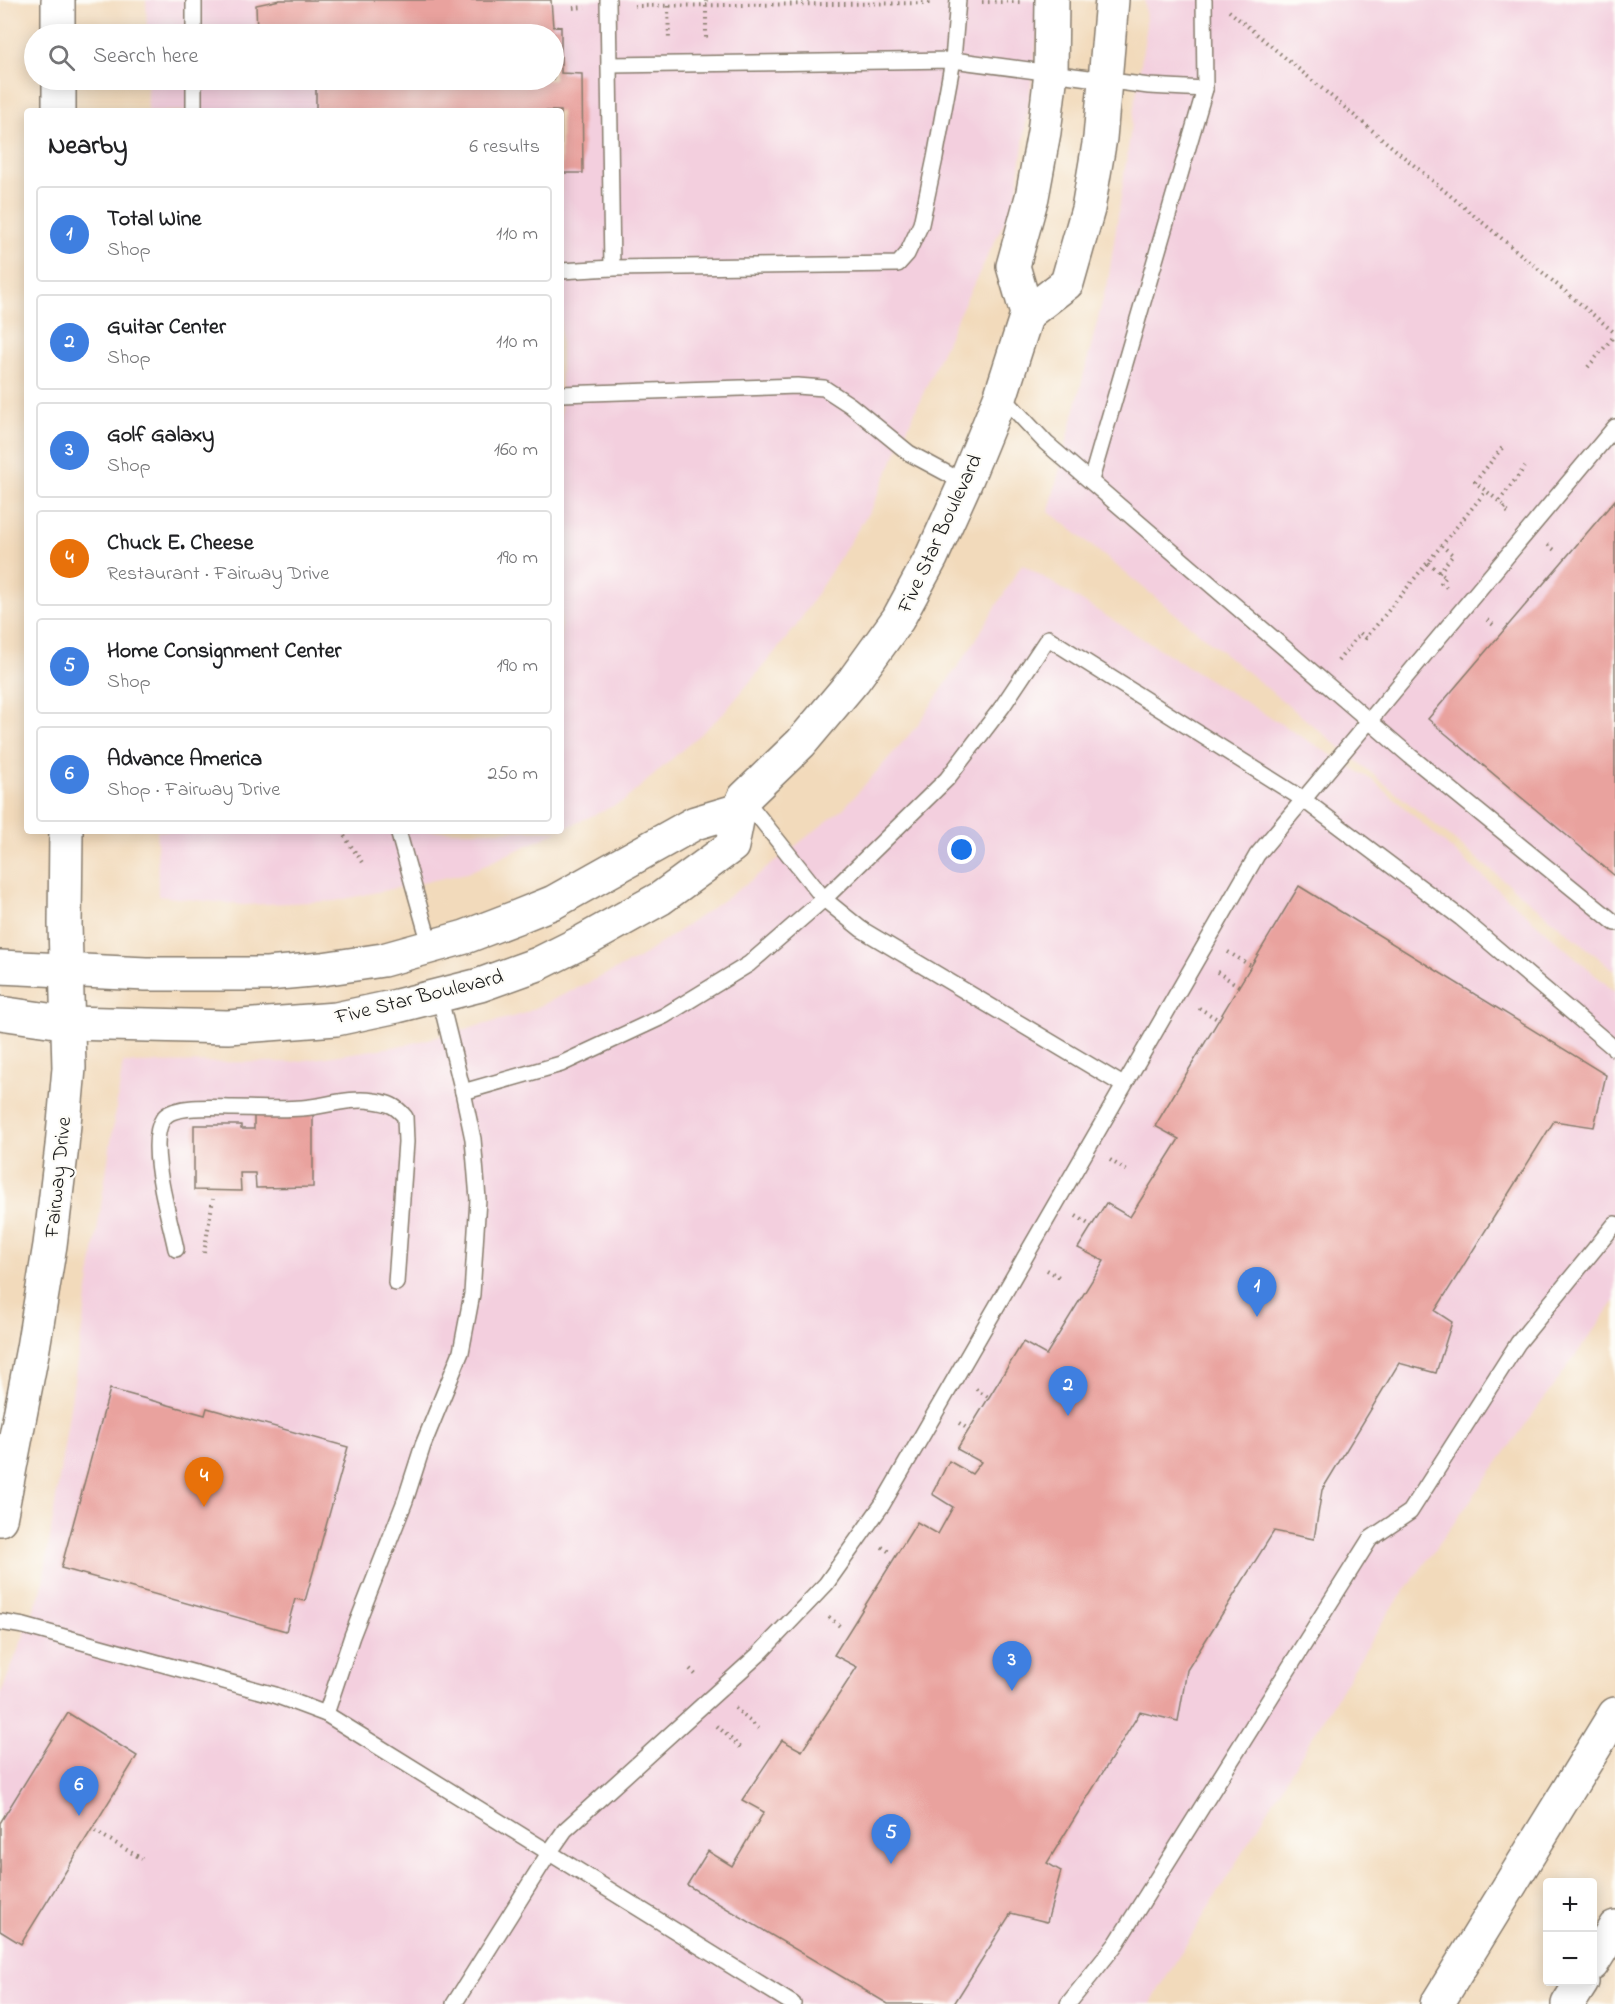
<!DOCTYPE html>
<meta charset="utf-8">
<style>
body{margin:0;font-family:"Indie Flower",sans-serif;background:#f2f2f2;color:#202124}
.controls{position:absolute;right:18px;bottom:18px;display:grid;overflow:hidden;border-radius:6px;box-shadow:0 3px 15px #0003}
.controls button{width:54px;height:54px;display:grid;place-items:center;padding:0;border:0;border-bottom:2px solid #e0e0e0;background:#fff;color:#202124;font:30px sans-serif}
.you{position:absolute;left:962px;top:850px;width:21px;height:21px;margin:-15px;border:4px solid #fff;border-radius:50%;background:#1a73e8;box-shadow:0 0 0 9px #1a73e833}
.badge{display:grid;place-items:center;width:39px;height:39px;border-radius:50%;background:#d93025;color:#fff;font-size:20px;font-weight:700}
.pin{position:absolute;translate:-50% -50px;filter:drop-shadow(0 2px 3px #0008)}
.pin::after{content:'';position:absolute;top:32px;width:21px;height:18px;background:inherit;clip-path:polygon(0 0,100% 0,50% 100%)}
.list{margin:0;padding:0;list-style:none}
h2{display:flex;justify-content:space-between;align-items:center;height:78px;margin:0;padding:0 24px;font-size:26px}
h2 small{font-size:20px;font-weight:400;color:#757577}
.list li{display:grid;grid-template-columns:39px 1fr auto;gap:18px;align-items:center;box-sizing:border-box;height:96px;margin:0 12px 12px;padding:0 12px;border:2px solid #e0e0e0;border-radius:6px}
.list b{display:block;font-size:22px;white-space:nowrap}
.list p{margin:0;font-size:20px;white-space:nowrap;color:#757577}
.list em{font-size:20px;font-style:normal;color:#757577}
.icon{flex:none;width:33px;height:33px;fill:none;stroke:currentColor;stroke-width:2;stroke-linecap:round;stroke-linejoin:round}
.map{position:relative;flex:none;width:1615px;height:2004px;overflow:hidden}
.search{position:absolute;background:#fff;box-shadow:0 3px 15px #0003;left:24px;top:24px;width:540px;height:66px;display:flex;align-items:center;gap:15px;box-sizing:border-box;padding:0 21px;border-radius:33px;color:#757577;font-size:22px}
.panel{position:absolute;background:#fff;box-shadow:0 3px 15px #0003;left:24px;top:108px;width:540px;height:726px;border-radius:6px}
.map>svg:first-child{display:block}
</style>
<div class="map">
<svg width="1615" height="2004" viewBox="0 0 1615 2004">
<rect width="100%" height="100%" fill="#fdfcf7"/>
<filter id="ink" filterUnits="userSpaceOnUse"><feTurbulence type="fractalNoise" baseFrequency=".0167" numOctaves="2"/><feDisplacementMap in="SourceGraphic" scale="12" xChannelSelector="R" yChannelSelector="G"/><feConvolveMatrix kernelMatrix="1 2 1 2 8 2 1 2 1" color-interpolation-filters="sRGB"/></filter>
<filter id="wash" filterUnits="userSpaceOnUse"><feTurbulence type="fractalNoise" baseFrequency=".008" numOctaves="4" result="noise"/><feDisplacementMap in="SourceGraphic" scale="24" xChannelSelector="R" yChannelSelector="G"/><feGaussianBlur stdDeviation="1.35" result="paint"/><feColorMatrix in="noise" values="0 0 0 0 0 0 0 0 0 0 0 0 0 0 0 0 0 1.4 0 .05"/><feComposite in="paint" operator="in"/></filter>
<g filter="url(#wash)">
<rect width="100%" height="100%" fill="#f2dabb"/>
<!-- built -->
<g fill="#f3cfde">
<path d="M146,0H1040V18L1016,198L959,314L872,507L795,628L723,714L624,801L561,830V111H148L147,80H554V34H147Z"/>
<path d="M1145,0H1615V971L1049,511L1109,275L1146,30Z"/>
<path d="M1022,564L1375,782L1615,992V1301L1383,1621L1150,2004H0V1696L42,1589L123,1063L292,1062L406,1045L523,1014L638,959L741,888L844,808L917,726L975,641Z"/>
<path d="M157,831H559L467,873L335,901L243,905L158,896Z"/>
</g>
<g id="blocks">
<!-- building -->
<g fill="#e9a29e">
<path d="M280,0H551L553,27L561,26V73L582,74L583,173H561V111H316V80H554V34H257L256,5Z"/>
<path d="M1615,500V876L1428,719Z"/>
<path d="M1299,886L1606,1075L1594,1127L1554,1121L1435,1311L1452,1322L1436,1373L1399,1363L1322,1490L1314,1539L1274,1531L1187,1670L1178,1721L1140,1712L1047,1863L1061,1871L1047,1922L1011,1913L954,2004H888L687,1885L708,1851L732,1866L764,1812L742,1800L782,1740L802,1751L857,1667L834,1655L917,1522L938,1534L953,1507L932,1494L949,1461L972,1474L981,1462L957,1449L1023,1342L1046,1355L1104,1261L1078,1248L1106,1203L1130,1217L1179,1139L1155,1126Z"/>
<path d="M313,1114V1187L256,1188L255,1173H240L241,1191L194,1190V1125H241V1129H254V1115Z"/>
<path d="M110,1389L205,1415L207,1408L348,1447L305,1601L295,1599L286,1631L61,1568Z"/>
<path d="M68,1713L137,1756L21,1944L0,1931V1823Z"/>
</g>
</g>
</g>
<g filter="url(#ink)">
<use href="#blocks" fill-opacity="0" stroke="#877b6c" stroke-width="1.5"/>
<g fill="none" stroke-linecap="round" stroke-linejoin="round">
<!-- service casing -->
<g stroke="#877b6c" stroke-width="18">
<g id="service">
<path d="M194,0V34"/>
<path d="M608,0L612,268"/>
<path d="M609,65L953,60L1149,86L1205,89"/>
<path d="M194,80V111"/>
<path d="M561,271L612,268L898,264L907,254L921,224L935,158L953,60L958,0"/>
<path d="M561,394L797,386L824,388L850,405L909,453L965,483"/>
<path d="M1001,395L1046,443L1410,756L1615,923"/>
<path d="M1091,480L1205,89L1204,0"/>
<path d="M744,798L824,899L861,929L1123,1085"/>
<path d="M398,831L431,948"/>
<path d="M463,1092L561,1064L664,1016L749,964L824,899L947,779L1002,707L1048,638L1304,800L1461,918L1615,1049"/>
<path d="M176,1249C170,1219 146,1144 163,1119C172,1104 216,1108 233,1108C256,1108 279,1110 302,1108C327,1106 349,1097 374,1101C389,1103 396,1106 405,1117L406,1142L396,1283"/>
<path d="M0,1622L24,1626L275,1695L326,1714L793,2004"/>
<path d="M326,1714L352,1636L405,1501L423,1445L461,1352L472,1294L478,1199L473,1139L463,1092L439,995"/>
<path d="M454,2004L549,1853L565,1830L758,1655L826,1584L882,1505L1257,855L1615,427"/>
<path d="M1068,2004L1116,1944L1370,1539L1410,1512L1518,1343L1615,1224"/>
</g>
</g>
<!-- tertiary casing -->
<g stroke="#877b6c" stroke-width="36">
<g id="tertiary">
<path d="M1027,314L1067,283L1088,209L1100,138L1112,0"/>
<path d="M0,967L146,974H267L322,969L383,960L465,937L517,917L554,902L695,823L739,810"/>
<path d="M0,1013L69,1023L228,1027L336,1019L397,1006L480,985L538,964L584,941L661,898L732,846L739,810L744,798L801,743L854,680L898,619L931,558L965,483L1001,395L1027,314L1013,266L1032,197L1044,132L1051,73L1052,0"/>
</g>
</g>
<!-- secondary casing -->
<g stroke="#877b6c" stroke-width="36">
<g id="secondary">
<path d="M58,0V34"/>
<path d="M59,80V111"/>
<path d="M0,1519L33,1348L50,1245L62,1146L69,1068L65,924L66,831"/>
</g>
</g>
<!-- motorway casing -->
<g stroke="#877b6c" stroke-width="36">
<g id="motorway">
<path d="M1592,1964L1615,1927"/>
<path d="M1437,2004L1615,1714"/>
<path d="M1568,2004L1582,1982"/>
</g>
</g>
<!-- path -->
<g stroke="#877b6c" stroke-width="4" stroke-dasharray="1.5 4.5" stroke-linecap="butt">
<path d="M706,0V39"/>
<path d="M982,2H1020"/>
<path d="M634,6L933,3"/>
<path d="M668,6L669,40"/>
<path d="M573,8L585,7"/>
<path d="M1229,11L1615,333"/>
<path d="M1588,367L1615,335"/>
<path d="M1502,448L1475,482L1506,507L1504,509L1510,514"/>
<path d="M1499,501L1525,467"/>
<path d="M1548,545L1557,552"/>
<path d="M1428,563L1446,577L1441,583L1449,589"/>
<path d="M1439,572L1453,555L1442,546"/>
<path d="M1487,620L1496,627"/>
<path d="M1338,661L1360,633L1366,638L1486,491"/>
<path d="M341,831L363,864"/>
<path d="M1228,952L1251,966"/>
<path d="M1217,972L1239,986"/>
<path d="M1199,1008L1219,1020"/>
<path d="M1110,1160L1127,1171"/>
<path d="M1076,1216L1093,1227"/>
<path d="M204,1253L213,1199"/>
<path d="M1047,1270L1061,1278"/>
<path d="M976,1389L988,1397"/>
<path d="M959,1423L968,1429"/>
<path d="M882,1547L891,1553"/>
<path d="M829,1617L842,1628"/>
<path d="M690,1669L697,1676"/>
<path d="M735,1708L759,1729"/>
<path d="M717,1726L741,1748"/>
<path d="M95,1831L142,1859"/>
</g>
<!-- service -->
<use href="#service" stroke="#fff" stroke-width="15"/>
<!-- tertiary -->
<use href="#tertiary" stroke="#fff" stroke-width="33"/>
<!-- secondary -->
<use href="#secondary" stroke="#fff" stroke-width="33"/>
<!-- motorway -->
<use href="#motorway" stroke="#fff" stroke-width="33"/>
</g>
</g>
<g text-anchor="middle" stroke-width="4.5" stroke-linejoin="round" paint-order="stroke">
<!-- street labels -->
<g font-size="21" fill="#1c1c1c" stroke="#fdfcf7">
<text transform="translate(939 533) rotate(-65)" y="7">Five Star Boulevard</text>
<text transform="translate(419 996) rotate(-14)" y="7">Five Star Boulevard</text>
<text transform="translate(57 1177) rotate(-84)" y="7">Fairway Drive</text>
</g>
</g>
</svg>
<div class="controls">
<button>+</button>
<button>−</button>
</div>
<div class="you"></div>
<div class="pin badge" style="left:1257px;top:1317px;background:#3f7fe0">1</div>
<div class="pin badge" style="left:1068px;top:1416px;background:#3f7fe0">2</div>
<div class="pin badge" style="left:1012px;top:1691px;background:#3f7fe0">3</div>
<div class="pin badge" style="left:204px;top:1507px;background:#e8710a">4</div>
<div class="pin badge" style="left:891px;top:1864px;background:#3f7fe0">5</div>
<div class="pin badge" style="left:79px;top:1816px;background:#3f7fe0">6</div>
<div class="search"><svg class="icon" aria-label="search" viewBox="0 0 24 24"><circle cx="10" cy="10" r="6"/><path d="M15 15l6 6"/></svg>Search here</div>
<section class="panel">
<h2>Nearby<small>6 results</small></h2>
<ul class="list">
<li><span class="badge" style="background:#3f7fe0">1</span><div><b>Total Wine</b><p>Shop</p></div><em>110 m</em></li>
<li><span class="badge" style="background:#3f7fe0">2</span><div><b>Guitar Center</b><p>Shop</p></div><em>110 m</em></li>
<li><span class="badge" style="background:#3f7fe0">3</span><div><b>Golf Galaxy</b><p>Shop</p></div><em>160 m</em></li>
<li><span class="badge" style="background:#e8710a">4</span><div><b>Chuck E. Cheese</b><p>Restaurant · Fairway Drive</p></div><em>190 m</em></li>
<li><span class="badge" style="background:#3f7fe0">5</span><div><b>Home Consignment Center</b><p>Shop</p></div><em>190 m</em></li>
<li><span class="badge" style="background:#3f7fe0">6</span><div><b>Advance America</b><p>Shop · Fairway Drive</p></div><em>250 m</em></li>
</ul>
</section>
</div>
